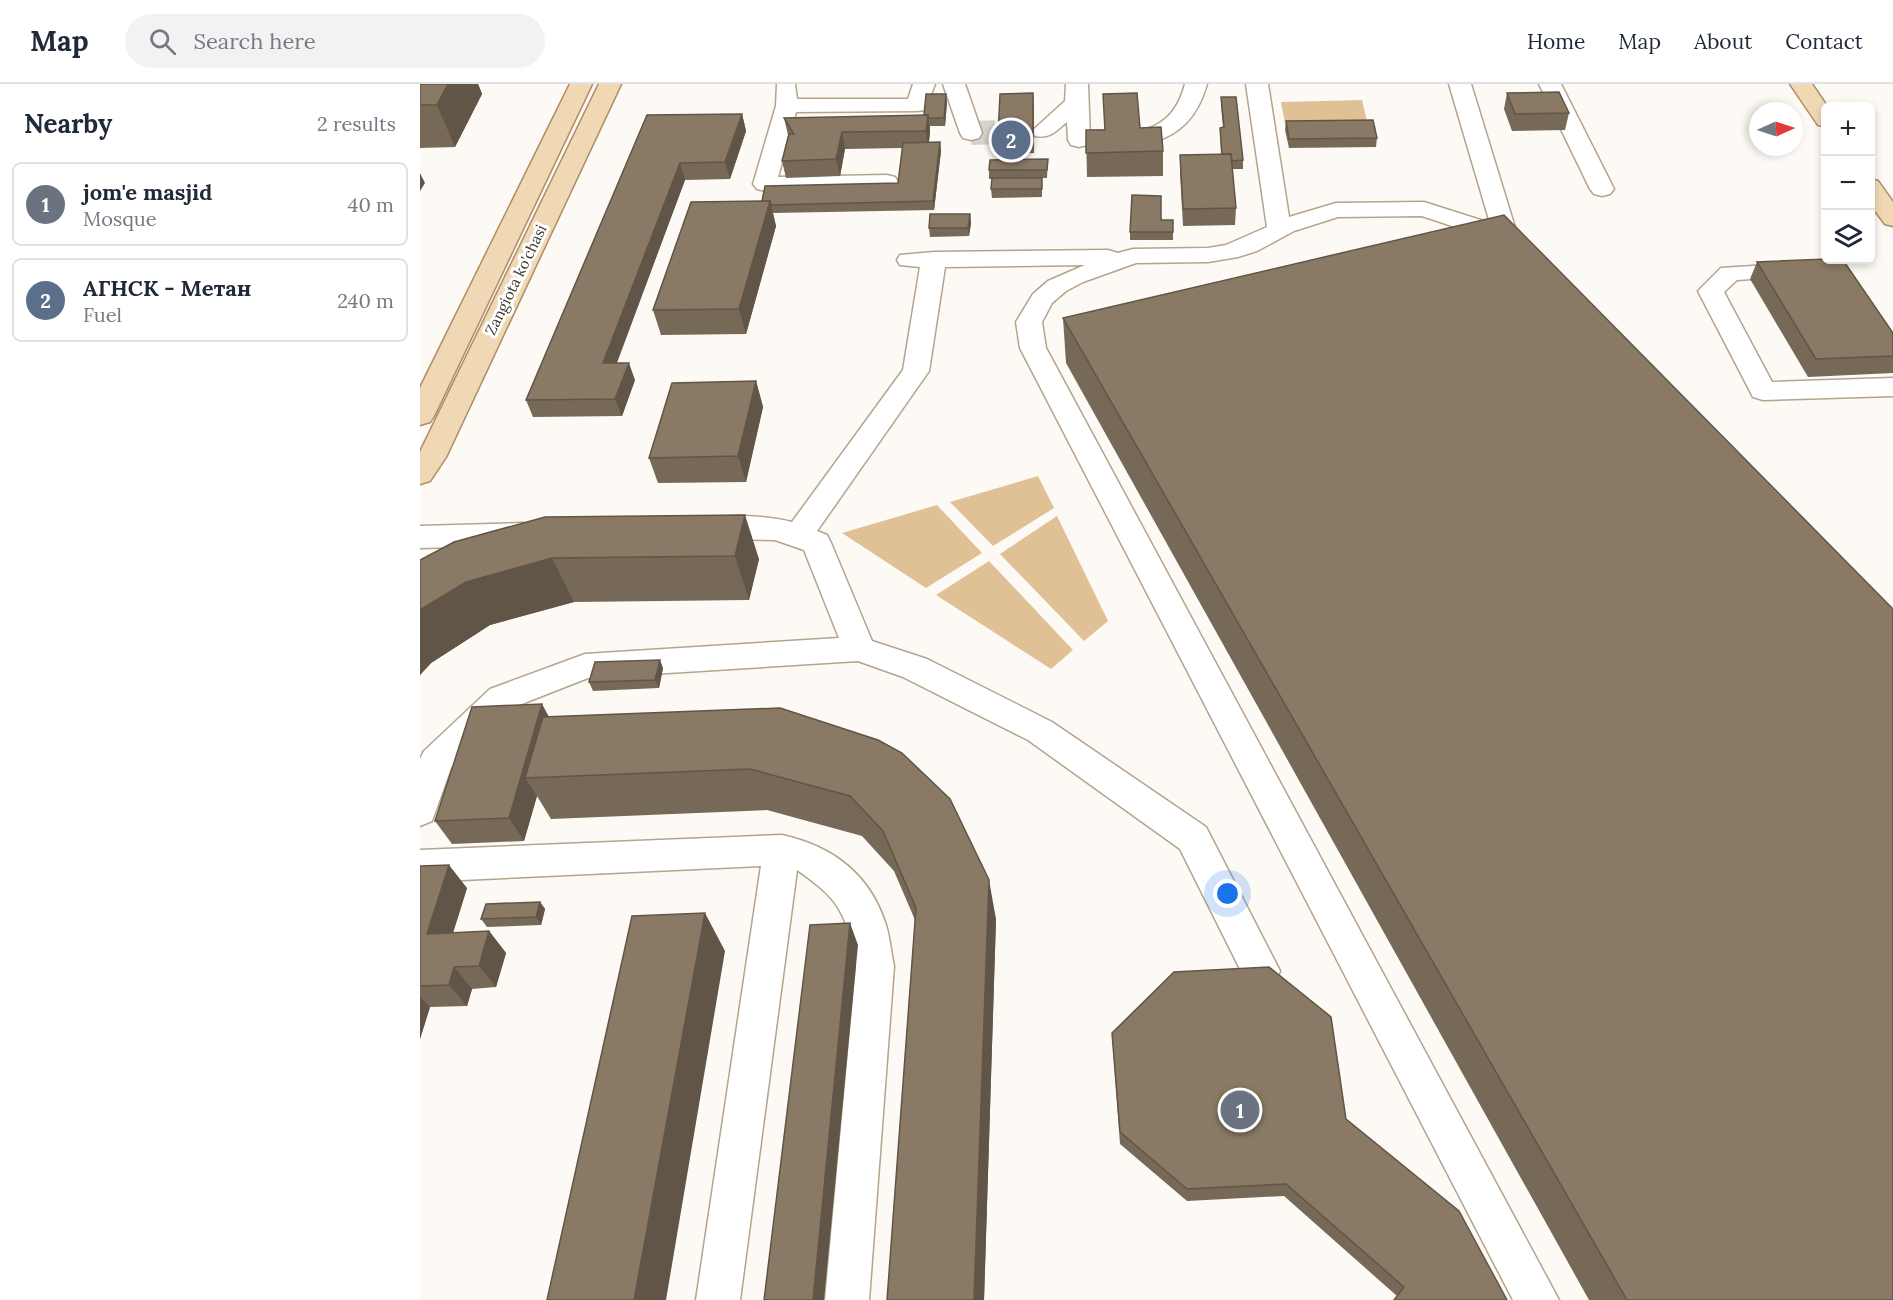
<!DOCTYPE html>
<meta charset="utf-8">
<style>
body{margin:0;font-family:Lora,serif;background:#f2f2f3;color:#1f2937}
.controls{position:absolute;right:18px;top:18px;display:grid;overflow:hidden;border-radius:9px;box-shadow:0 3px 9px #0003}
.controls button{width:54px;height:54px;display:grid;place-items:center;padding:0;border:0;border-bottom:2px solid #e0e1e3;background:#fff;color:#1f2937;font:30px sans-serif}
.compass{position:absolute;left:1329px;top:18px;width:54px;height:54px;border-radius:50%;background:#fff;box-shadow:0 3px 9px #0003;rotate:87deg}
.you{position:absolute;left:808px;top:810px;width:21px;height:21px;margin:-15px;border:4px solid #fff;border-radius:50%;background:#1a73e8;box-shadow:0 0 0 9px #1a73e833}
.badge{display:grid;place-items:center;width:39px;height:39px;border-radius:50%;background:#1a73e8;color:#fff;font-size:20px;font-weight:700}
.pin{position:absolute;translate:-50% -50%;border:3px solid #fff;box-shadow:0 2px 6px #0006}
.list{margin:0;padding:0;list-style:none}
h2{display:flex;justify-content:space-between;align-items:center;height:78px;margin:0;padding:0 24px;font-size:26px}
h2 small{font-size:20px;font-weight:400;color:#747a83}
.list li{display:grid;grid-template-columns:39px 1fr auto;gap:18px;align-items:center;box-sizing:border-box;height:84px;margin:0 12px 12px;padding:0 12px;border:2px solid #e0e1e3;border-radius:9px}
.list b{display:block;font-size:22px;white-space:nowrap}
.list p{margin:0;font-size:20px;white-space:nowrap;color:#747a83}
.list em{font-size:20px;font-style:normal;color:#747a83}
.icon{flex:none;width:33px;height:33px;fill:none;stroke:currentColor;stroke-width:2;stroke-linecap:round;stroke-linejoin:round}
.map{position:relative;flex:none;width:1473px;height:1216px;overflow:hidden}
header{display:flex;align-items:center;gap:36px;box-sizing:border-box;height:84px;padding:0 30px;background:#fff;border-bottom:2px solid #e0e1e3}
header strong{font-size:28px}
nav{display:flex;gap:33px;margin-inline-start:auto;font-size:21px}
.search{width:420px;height:54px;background:#f2f2f3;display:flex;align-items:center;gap:15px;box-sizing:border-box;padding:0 21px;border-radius:33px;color:#747a83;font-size:22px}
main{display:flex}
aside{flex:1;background:#fff}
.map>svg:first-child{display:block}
</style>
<header>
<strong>Map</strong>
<div class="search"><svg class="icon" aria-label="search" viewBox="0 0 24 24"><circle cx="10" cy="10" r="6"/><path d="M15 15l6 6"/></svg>Search here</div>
<nav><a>Home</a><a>Map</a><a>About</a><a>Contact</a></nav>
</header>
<main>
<aside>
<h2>Nearby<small>2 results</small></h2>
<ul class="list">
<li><span class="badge" style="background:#6b7280">1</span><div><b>jom'e masjid</b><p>Mosque</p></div><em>40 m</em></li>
<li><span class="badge" style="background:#5c6f8a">2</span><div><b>АГНСК - Метан</b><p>Fuel</p></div><em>240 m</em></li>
</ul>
</aside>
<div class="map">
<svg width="1473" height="1216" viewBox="0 0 1473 1216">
<rect width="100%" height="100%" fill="#fdf9f4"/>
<!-- green -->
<g fill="#e0c196">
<path d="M942,16L947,37L865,39L861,18Z"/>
<path d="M618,392L634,424L573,462L530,418Z"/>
<path d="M517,421L562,469L506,504L422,449Z"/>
<path d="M637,432L688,537L664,557L580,470Z"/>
<path d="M569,477L653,566L631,585L516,511Z"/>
</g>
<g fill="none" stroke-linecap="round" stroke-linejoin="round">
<!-- minor-tunnel -->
<path stroke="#d7d2cc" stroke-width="24" stroke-dasharray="24 12" stroke-linecap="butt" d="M551,49L623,47"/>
<!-- minor casing -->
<g stroke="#b4a48d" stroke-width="3">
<g id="minor">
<path d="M357,0H375L377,15H488L493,0H515L505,26L497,27L376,28L358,93L467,91L475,93L478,98L475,103L345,107L337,105L333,100L356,22Z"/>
<path d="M523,0H545L562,49L559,54L551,56L543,54L540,49Z"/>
<path d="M646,0H668L670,56L667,61L659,63L651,61L648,56L647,38C636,47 630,55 615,52L612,47L645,17Z"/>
<path d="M765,0H787C779,28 764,49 735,57C726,59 720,61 711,59L708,54C712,48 718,48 725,46C748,38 759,23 765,0Z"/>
<path d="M826,0H848L869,133L916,119L1004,118L1070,139L1029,0H1051L1097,150L1109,164L1106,169L1097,171L1088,169L1077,157L1002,132L918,133L874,147L837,167L818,173L788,178L716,179L663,198L646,207L632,219L622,238L626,264L1139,1216H1093L600,264L596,238L613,210L628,197L665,181L525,183L509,287L397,447L407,451L411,459L452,557L507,575L632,638L786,743L860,887L855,899L841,904L827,899L760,765L608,656L483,593L438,577L168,594L94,623L31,684L12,737L0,742V675L4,667L70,605L165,570L419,554L384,466L355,456L284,455L273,452L269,445L273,438C303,429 342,431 372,438L483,286L500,183L480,181L477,176L480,171L514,168L688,166L698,169L713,165L788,164L806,161L847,143Z"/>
<path d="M1119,0H1141L1194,105L1190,110L1182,112L1174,110L1170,105Z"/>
<path d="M1378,179L1387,181L1390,186L1387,191L1317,196L1304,208L1352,298L1473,294V312L1343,316L1333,313L1278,207L1301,184Z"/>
<path d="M103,439L114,443L118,450L114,457L103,461L0,464V442Z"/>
<path d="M362,751C412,762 450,790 466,841C470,854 471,868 474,882L449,1216H405L436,882C426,830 422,817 377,786L320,1216H276L341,782L0,798V766Z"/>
</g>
</g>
<!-- major casing -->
<g stroke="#ac8e65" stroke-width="3">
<g id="major">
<path d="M150,0H172L14,332L10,338L0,341V304Z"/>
<path d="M179,0H201L26,373L10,397L0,400V368Z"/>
<path d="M1370,0H1392L1407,22H1406V42L1398,41Z"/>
<path d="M1450,95L1458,97L1473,118V142L1465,140L1450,120Z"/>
</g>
</g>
<!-- minor -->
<use href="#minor" fill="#fff" fill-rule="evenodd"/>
<!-- major -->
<use href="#major" fill="#f1d8b5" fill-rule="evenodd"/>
</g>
<!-- wall -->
<g fill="#776957">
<path d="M0,0H58L62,10L35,63L0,64Z"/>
<path d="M613,9L614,26V69L580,70L578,53Z"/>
<path d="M1087,9L1149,29L1145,46L1092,47L1084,25Z"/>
<path d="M801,13L823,76V85H812L816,124L815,141L763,142L760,88V71L801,70L800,44L803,43L801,21Z"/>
<path d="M527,18L525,42H510V48L509,59L520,58L521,67L514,126L353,129L356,142L326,250L241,251L233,226L342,117L478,99L482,64L425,65L420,92L366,94L362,77L368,51L364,34L504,31Z"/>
<path d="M322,30L326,47L310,95L265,96L197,279L215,296L202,332L113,333L106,316L227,31Z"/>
<path d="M866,37L957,54L956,63L869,64L865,46Z"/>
<path d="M720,44L743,67V92L667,93L666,46Z"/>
<path d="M628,75L627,94H622V113L572,114L571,105L572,95H569V86Z"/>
<path d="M550,130L551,139L549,152L510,153L509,144Z"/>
<path d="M741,136H753V156H710V148Z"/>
<path d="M1337,178L1473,249V289L1388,293L1330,195Z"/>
<path d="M643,234L1473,1216H1169L646,279Z"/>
<path d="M336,297L343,323L326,398L238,399L229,374Z"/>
<path d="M125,433L339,475L329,516L154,518L70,541L11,579L0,591V476Z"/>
<path d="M243,584L239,604L173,607L169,598Z"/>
<path d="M360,624L576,835L564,1216H467L495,836L474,787L442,752L347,726L131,735L117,712L104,757L32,760L15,737L129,633Z"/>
<path d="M0,782L47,804L33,849L69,847L86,869L76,903L52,905L47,922L10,923L0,955Z"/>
<path d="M120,818L125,825L121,841L67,843L61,835Z"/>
<path d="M692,949L926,1035L1039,1127L977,1212L864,1112L767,1117L700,1060Z"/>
</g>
<!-- shaded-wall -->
<g fill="#615547">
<path d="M28,0H58L62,10L35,63L17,21Z"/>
<path d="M613,9L614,26V69L613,52Z"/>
<path d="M526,10L527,18L525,42L524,34Z"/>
<path d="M322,30L326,47L310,95L305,78Z"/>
<path d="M508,31L510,48L508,63L506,47Z"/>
<path d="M422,48L425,65L420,92L416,75Z"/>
<path d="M520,58L521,67L514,126L513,117Z"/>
<path d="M260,79L265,96L190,296L183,279Z"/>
<path d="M0,89L5,99L0,107Z"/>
<path d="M350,117L356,142L326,250L319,225Z"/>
<path d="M550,130L551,139L549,152L548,144Z"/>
<path d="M209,279L215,296L202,332L195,315Z"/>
<path d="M336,297L343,323L326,398L318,372Z"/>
<path d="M325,431L339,475L329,516L315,472Z"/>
<path d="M132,474L154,518L70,541L11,579L0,591V526L46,498Z"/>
<path d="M240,576L243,584L239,604L235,596Z"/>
<path d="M122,620L135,644L105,694L117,712L104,757L89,734Z"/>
<path d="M29,781L47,804L26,871L7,850Z"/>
<path d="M569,796L576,835L564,1216H554Z"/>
<path d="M120,818L125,825L121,841L116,833Z"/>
<path d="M285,829L305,867L246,1216H214Z"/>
<path d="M430,839L438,861L404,1216H393Z"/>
<path d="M69,847L86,869L76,903L59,882Z"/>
<path d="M34,883L52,905L47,922L29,901Z"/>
<path d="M0,913L10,923L0,955Z"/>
</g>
<!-- building -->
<g fill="#8a7a65" stroke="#615547" stroke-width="1.5">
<path d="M0,0H28L17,21H0Z"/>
<path d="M1139,8L1149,29L1095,30L1087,9Z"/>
<path d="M613,9V52L578,53L580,10Z"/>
<path d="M717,9L720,44L741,43L743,67L666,69V46H685L683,10Z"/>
<path d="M506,10H526L524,34H508V31H504Z"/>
<path d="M801,13H816L823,76L812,77L811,70H802L800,44L804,43Z"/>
<path d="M322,30L305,78L260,79L183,279H209L195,315L106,316L227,31Z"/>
<path d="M508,31L506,47L422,48L416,75L362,77L369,50H374L364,34Z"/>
<path d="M953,36L957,54L869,55L866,37Z"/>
<path d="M520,58L513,117L351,121L350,117H342L345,102L478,99L483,59Z"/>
<path d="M811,70L816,124L763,125L760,71Z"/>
<path d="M628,75L627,86H569L570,76Z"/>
<path d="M572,94H622V105H571Z"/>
<path d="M712,111L741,112V136H753V148H710Z"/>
<path d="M350,117L319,225L233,226L271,118Z"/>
<path d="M510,130H550L548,144H509Z"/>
<path d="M1084,131L1473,525V1216H1207L643,234Z"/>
<path d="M1406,175V176H1423L1473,249V272L1396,275L1337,178Z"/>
<path d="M336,297L318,372L229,374L252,299Z"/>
<path d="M325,431L315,472L132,474L46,498L0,526V476L34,458L125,433Z"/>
<path d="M240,576L235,596L169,598L175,578Z"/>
<path d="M122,620L89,734L15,737L52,623Z"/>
<path d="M360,624L458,656L482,669L530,715L569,796L554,1216H467L496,824L463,747L430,712L330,685L105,694L123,633Z"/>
<path d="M29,781L7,850L69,847L59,882L34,883L29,901L0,902V782Z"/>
<path d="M120,818L116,833L61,835L66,820Z"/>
<path d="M285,829L214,1216H127L212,832Z"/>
<path d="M430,839L393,1216H344L390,841Z"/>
<path d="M849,883L911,933L926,1035L1039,1127L1087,1216H974L984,1203L866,1100L767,1105L700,1048L692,949L754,888Z"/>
</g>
<g text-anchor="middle" stroke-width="6" stroke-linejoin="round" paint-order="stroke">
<!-- far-street labels -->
<g font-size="15" fill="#3d362d" stroke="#fff">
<text transform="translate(96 196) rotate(-64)" y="5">Zangiota ko'chasi</text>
</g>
</g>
</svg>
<div class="controls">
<button>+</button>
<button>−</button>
<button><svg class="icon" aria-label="layers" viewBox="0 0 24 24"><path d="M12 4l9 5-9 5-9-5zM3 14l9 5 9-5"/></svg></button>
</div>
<svg class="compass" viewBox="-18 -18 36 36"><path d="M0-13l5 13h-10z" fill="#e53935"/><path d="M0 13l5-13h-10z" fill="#747a83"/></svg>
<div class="you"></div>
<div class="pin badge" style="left:820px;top:1026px;background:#6b7280">1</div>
<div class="pin badge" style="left:591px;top:56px;background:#5c6f8a">2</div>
</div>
</main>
